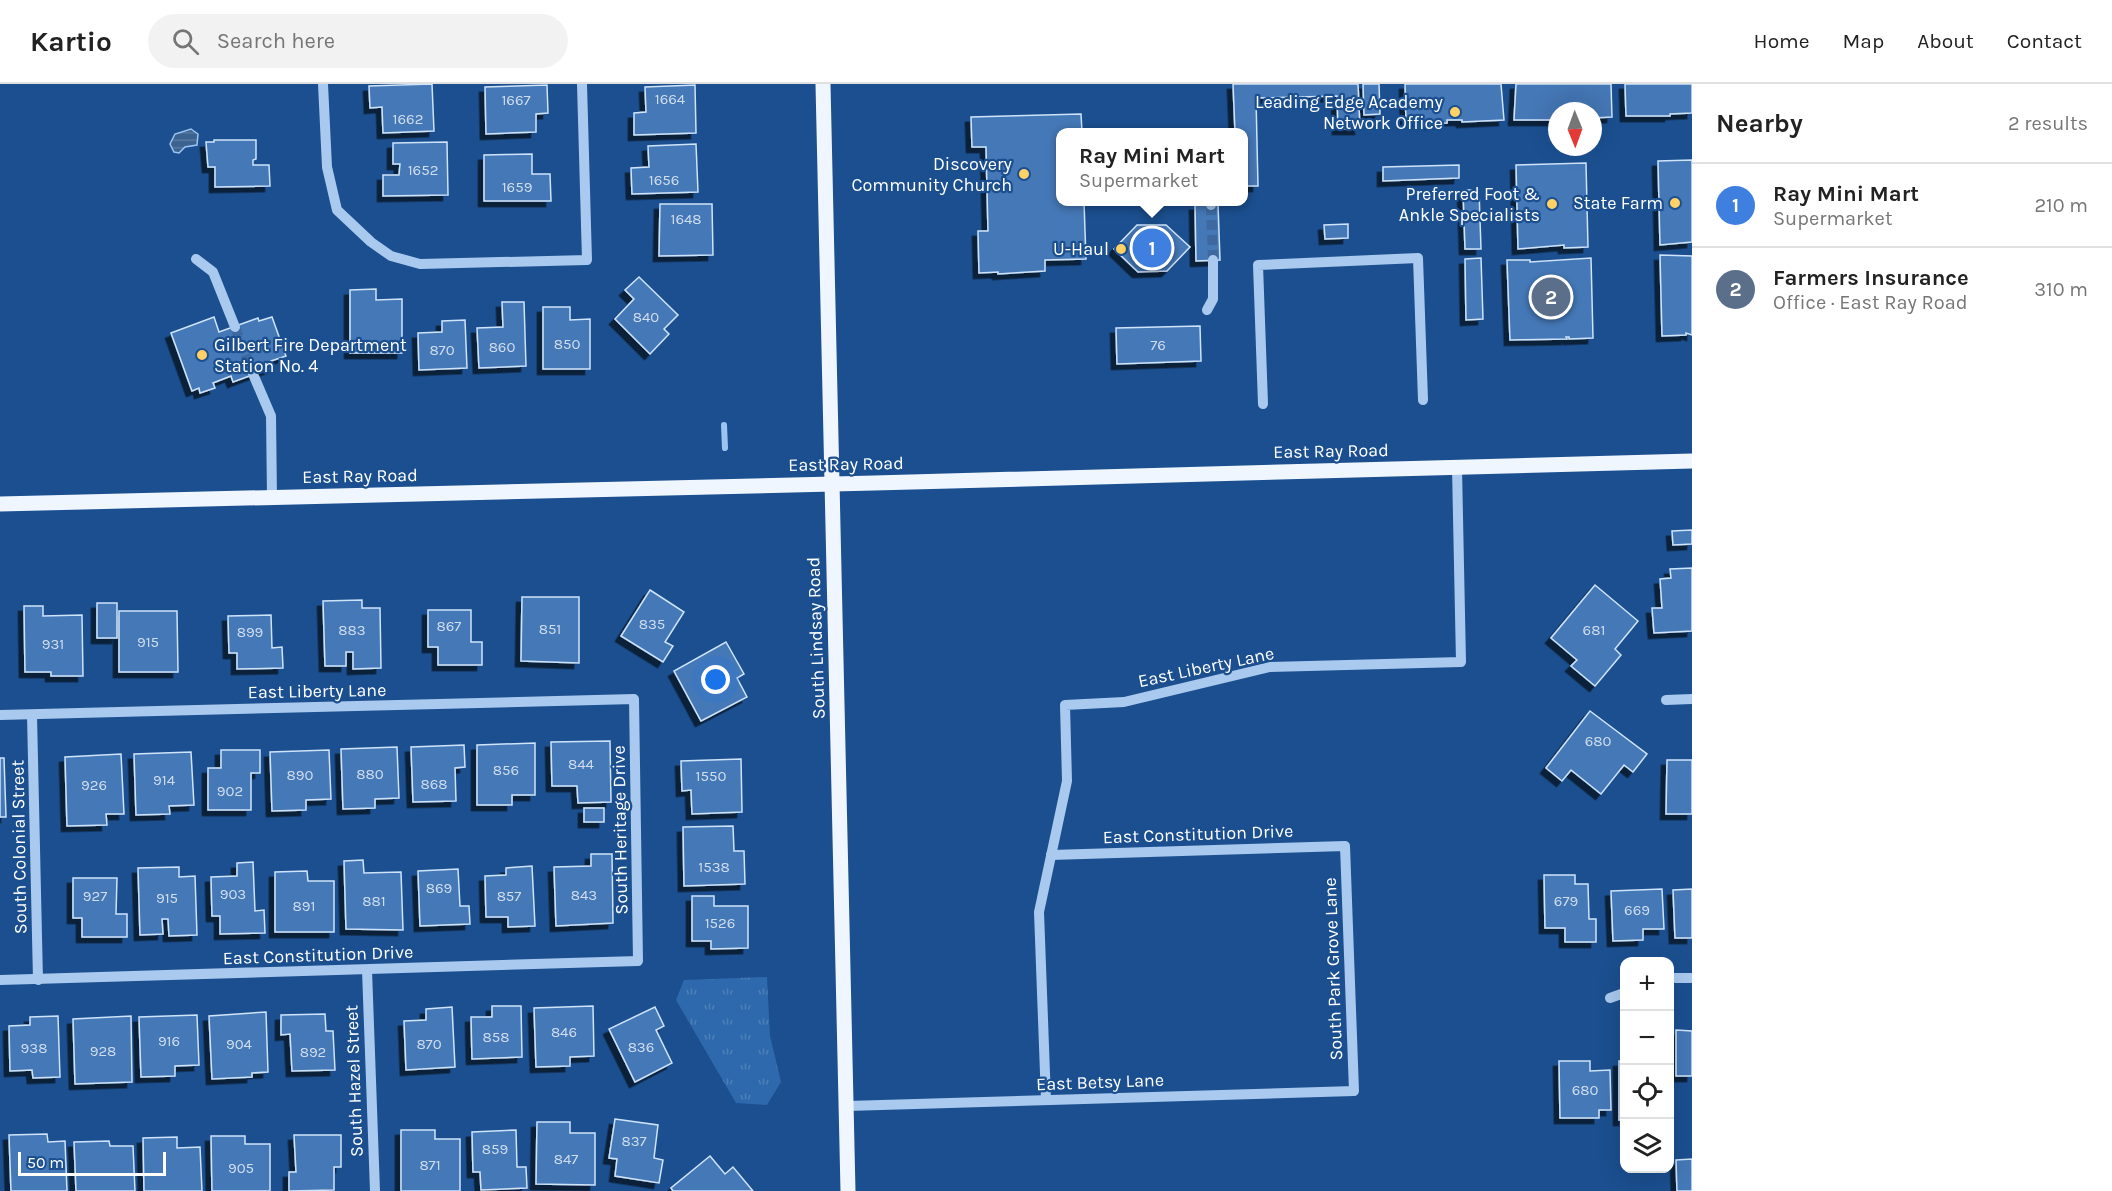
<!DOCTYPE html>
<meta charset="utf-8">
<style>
body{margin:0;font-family:Karla,sans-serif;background:#f2f2f2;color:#222}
.controls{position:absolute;right:18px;bottom:18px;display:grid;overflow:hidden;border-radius:12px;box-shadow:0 6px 24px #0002}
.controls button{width:54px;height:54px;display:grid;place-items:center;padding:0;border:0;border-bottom:2px solid #e0e0e0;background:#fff;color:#222;font:30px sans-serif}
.compass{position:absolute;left:1548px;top:18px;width:54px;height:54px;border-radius:50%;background:#fff;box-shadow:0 6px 24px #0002;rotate:179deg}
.scale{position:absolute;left:18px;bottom:15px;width:148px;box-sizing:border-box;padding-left:6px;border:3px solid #fff;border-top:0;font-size:16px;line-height:21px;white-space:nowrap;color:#fff;-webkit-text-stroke:4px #1b4f8f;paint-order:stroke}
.you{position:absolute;left:716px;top:596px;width:21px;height:21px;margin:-15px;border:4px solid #fff;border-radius:50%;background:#1a73e8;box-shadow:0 0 0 9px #1a73e833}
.badge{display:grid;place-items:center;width:39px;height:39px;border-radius:50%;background:#0f766e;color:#fff;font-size:20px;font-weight:700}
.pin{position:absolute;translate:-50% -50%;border:3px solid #fff;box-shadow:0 2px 6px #0006}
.popup{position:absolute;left:1056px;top:44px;width:192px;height:78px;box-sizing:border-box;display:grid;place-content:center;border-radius:12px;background:#fff;filter:drop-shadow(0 2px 4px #0005);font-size:20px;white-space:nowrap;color:#767676}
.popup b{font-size:22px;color:#222}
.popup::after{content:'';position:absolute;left:50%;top:100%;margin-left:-12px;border:12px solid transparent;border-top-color:#fff}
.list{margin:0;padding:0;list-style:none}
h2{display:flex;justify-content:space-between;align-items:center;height:78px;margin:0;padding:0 24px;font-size:26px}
h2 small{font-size:20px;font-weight:400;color:#767676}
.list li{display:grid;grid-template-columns:39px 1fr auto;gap:18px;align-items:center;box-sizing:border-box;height:84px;padding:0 24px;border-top:2px solid #e0e0e0}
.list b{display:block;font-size:22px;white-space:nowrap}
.list p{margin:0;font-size:20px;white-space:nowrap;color:#767676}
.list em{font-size:20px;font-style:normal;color:#767676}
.icon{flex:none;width:33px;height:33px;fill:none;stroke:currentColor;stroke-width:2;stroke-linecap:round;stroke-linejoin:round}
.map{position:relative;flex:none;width:1692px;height:1107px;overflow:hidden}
header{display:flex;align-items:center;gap:36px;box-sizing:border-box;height:84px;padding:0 30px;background:#fff;border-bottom:2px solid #e0e0e0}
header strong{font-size:28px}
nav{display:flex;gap:33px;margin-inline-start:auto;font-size:21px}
.search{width:420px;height:54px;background:#f2f2f2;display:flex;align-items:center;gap:15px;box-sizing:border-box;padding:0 21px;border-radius:33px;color:#767676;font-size:22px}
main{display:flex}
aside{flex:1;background:#fff}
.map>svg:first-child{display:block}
</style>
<header>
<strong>Kartio</strong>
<div class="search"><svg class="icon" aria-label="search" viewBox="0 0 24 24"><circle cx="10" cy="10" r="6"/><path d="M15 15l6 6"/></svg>Search here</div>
<nav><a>Home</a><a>Map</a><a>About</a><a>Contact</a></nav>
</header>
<main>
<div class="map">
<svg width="1692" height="1107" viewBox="0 0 1692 1107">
<defs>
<pattern id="grass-tufts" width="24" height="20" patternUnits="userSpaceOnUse" patternTransform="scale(1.5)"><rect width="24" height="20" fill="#2e69ad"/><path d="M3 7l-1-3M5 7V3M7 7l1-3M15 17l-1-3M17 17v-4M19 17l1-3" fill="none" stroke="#4d80b9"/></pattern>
<pattern id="water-rules" width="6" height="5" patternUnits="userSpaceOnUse" patternTransform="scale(1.5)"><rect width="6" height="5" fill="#3c6290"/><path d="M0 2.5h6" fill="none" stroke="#597aa1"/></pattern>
<filter id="shadow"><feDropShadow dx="-5.5" dy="5.5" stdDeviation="0" flood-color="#0009"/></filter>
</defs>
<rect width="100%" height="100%" fill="#1b4f8f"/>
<!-- grass -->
<path fill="url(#grass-tufts)" d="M767,893L770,952L781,998L767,1021L736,1019L676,916L684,896Z"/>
<!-- water -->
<path fill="url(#water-rules)" stroke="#9cc4f0" stroke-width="1.5" d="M191,45L198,50L197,61L185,63L179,69L174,68L170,60L175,50Z"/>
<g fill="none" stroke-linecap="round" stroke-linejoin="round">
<!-- stream -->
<path stroke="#9cc4f0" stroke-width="6" d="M724,341L725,364"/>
</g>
<!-- building -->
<g fill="#4478b7" stroke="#cfe3fa" stroke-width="1.5" filter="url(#shadow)">
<path d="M432,0L434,47L383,49L382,23L370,24L369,2Z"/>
<path d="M1233,0H1358L1360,45H1338L1337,12L1256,14L1258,102H1244V48H1235Z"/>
<path d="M1363,0H1379L1380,30L1364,31Z"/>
<path d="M1405,0H1501L1504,36L1462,38V36H1447V39L1426,40V38H1406Z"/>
<path d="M1516,0H1611L1612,33L1593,34V27H1557V36H1514Z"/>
<path d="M1625,0H1692V29L1670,30V32H1626Z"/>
<path d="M547,1L548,29L536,30V48L486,50L485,3Z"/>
<path d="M695,1L696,49L634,51V29L646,28L645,3Z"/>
<path d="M1081,30L1082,48H1060V118H1084L1086,175L1045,176V187L998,190V188L979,189L978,147H988L986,63H972L971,33Z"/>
<path d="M214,56H256V75L253,76V81H269L270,102L215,103V83H208L206,58H214Z"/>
<path d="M447,58L448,111L383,112V91H399L400,80H393V59Z"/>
<path d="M696,60L698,108L632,110L631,84L649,83L648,62Z"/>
<path d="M532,70V90H550L551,117H484V71Z"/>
<path d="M1692,76V158L1660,161L1658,77Z"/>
<path d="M1586,79L1588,163L1564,164V161L1518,165L1516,81Z"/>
<path d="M1459,81V94L1383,97V83Z"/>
<path d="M1463,106H1479L1481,165H1465Z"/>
<path d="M660,120H712L713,171L659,172Z"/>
<path d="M1218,120L1220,176L1196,177L1195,121Z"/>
<path d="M1348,140V154L1325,155L1324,141Z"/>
<path d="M1137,141H1166L1190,163L1167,187L1138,188L1114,165Z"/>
<path d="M1660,171L1692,172V251L1686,249V251L1662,252Z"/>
<path d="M1481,174L1483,235L1466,236L1465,175Z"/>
<path d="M1591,174L1593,254L1569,255V253H1566L1567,255L1510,256L1507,176H1530V178Z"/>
<path d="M639,193L678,231L664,245L669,250L650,270L615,235L634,215L625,206Z"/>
<path d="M376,205V216L402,215V269H350V206Z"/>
<path d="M502,218H524L526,282L479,284L477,244L503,243Z"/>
<path d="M543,223H570V236L590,235V285H543Z"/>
<path d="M214,233L219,248L258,234L259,237L272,233L286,272L271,277L274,283L233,298L231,292L213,299L215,304L200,309L199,304L192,307L171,249Z"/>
<path d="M465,236L467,284L419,286L418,249L442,248V237Z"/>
<path d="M1200,242L1201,277L1117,280L1116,244Z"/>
<path d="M1692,446V460L1673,461L1672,447Z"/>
<path d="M1692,484V547L1654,549L1652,524H1662L1660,495L1671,494L1670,485Z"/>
<path d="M1595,501L1638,537L1615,565L1621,571L1595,602L1571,582L1577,576L1551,554Z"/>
<path d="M650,506L684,528L665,558L673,562L663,578L621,552Z"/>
<path d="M522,513H579V579L521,577Z"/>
<path d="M362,516V524H380L381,584L353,585V568H346V582H325L323,517Z"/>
<rect x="97" y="519" width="20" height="35"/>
<path d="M24,522H43V532L82,531L83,592H51V588H25Z"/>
<path d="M428,526H471V558H482V581H438V563H428Z"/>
<path d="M119,527H177L178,588H119Z"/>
<path d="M271,531L272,564L282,563L283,584L237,585V569H229L228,532Z"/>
<path d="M726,558L744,590L737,594L747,613L701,637L674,587Z"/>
<path d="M1590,627L1647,670L1633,688L1624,681L1601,710L1571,686L1562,697L1546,684Z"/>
<path d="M610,657L611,718L578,719L577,702H552L551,658Z"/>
<path d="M535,659V711H512V721H477V661Z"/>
<path d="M464,661L465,683L455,684L456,717L413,718L411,663Z"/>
<path d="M397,663L399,714L375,715V724L343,725L341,665Z"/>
<path d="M221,666H260V689H251V726H208V684H221Z"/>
<path d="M329,666L331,715L306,716V726L272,727L270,668Z"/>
<path d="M191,668L194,721L169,722L170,730L136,731L134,670Z"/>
<path d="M121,670L124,730H106L107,741L67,742L65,673Z"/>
<path d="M0,674H4L6,733H0Z"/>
<path d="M741,675L742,728L692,730L691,706L682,707L681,677Z"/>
<path d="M1667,676H1692V730H1666Z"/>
<rect x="584" y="724" width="20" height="14"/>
<path d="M733,742L734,767H744L745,800L684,802L683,743Z"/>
<path d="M591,770H612L613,839L556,842L554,783L591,782Z"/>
<path d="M363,776L364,789L401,788L403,846L346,845L344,777Z"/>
<path d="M253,778L255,827L264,826L265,849L220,850V832H212L211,793L237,792V779Z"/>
<path d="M532,782L535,842L508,843V833H486L485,792L506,791V784Z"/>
<path d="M179,783V793L195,792L197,851L169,852L168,835H162L163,850L140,851L138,784Z"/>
<path d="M458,785L460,822H469L470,840L420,842L418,787Z"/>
<path d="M307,787L308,797H334V848H275V788Z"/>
<path d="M1544,791H1575V800H1588L1589,835H1596V858H1565V844H1545Z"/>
<path d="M73,794H117L116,830H127V853H82V834H73Z"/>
<path d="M1662,805L1664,845H1643V856L1613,857L1611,807Z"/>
<path d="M1692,805V854H1675L1673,806Z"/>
<path d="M692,812H714V822H748V864L711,865V857H692Z"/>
<path d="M492,922H521L522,973L472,975L471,933H492Z"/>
<path d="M593,922L594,972L570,973V982L536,983L534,924Z"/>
<path d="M452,923L455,983L406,986L404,937L426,936V925Z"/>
<path d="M655,923L664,942L656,946L672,979L635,998L609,945Z"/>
<path d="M266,928L268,988L252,989V993L212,995L209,932Z"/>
<path d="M325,930L326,947H333L335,986L292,987L290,950L281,951V931Z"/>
<path d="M197,931L199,981L175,982V992L141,993L139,933Z"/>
<path d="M58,932L60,993L33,994L32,986L10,987L9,942L30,941V933Z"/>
<path d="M131,932L132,998L75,1000L73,935Z"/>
<path d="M1676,946L1692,947V992H1676Z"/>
<path d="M1559,977H1590V987L1610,986L1611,1026H1599V1034H1560Z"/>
<rect x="1619" y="977" width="5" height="59"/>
<path d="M615,1035L658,1041L654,1074L663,1076L659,1099L615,1092L617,1075L609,1074Z"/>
<path d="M537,1038H570V1049H595V1101L536,1100Z"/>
<path d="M401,1046H435V1055H460V1107H401Z"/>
<path d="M516,1046L517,1083H526L527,1104L481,1106L480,1088H473L472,1048Z"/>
<path d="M47,1050L48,1058L65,1057L67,1107H11L9,1051Z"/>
<path d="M294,1051H341V1083H334V1106L289,1107V1088H296Z"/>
<path d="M211,1052H245V1060H270V1107H212Z"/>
<path d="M177,1053V1064L200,1063L202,1107H144L143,1054Z"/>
<path d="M109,1057L110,1062H133L135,1107H76L74,1058Z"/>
<path d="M710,1072L725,1090L733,1083L753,1107H673L671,1104Z"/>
<path d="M1692,1075V1107H1677L1676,1076Z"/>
</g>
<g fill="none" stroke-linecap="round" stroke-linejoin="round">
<!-- minor-tunnel -->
<g stroke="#3d69a0" stroke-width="10" stroke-dasharray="10 5" stroke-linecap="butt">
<path d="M1211,121L1213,176"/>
<path d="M235,243L253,290"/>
</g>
<!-- minor -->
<g stroke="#a9c9ee" stroke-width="10">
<path d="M323,0L327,83L337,126L371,158L391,172L420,180L587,176L582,0"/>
<path d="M1211,118V121"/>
<path d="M196,175L213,188L235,243"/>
<path d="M1207,226L1213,215V176"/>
<path d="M253,290L271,332L272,414"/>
<path d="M1263,320L1258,181L1418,174L1423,316"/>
<path d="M1666,616L1692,615"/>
<path d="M0,631L634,615L638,877L0,896"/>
<path d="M32,631L38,896"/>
<path d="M367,886L375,1107"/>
<path d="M1670,894H1692"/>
<path d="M1610,914L1624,909"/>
<path d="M1046,1016L1039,828L1067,697L1065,621L1124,618L1270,583L1461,578L1457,384"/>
<path d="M847,1022L1354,1007L1345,762L1051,771"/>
</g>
<!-- major -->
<g stroke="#f0f6ff" stroke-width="15">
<path d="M823,0L848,1107"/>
<path d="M0,420L874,399L1692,377"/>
</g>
</g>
<!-- markers -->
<g fill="#ffd166" stroke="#1b4f8f" stroke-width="2">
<circle cx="1455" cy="28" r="6"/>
<circle cx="1024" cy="90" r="6"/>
<circle cx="1675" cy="119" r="6"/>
<circle cx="1552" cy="120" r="6"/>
<circle cx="1121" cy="165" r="6"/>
<circle cx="202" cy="271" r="6"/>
</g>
<g text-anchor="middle" stroke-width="4.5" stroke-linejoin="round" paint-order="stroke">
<!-- number labels -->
<g font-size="15" fill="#d0dded">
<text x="670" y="20">1664</text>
<text x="516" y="21">1667</text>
<text x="408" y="40">1662</text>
<text x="423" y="91">1652</text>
<text x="664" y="101">1656</text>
<text x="517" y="108">1659</text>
<text x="686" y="140">1648</text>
<text x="646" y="238">840</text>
<text x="567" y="265">850</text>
<text x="1158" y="266">76</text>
<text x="502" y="268">860</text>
<text x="442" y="271">870</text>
<text x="652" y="545">835</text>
<text x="449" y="547">867</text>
<text x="550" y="550">851</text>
<text x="352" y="551">883</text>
<text x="1594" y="551">681</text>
<text x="250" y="553">899</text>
<text x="148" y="563">915</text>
<text x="53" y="565">931</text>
<text x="1598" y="662">680</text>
<text x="581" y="685">844</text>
<text x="506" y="691">856</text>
<text x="370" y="695">880</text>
<text x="300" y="696">890</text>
<text x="711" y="697">1550</text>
<text x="164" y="701">914</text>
<text x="434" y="705">868</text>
<text x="94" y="706">926</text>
<text x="230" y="712">902</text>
<text x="714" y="788">1538</text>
<text x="439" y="809">869</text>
<text x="233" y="815">903</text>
<text x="584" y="816">843</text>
<text x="95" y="817">927</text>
<text x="509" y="817">857</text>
<text x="167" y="819">915</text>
<text x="374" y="822">881</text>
<text x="1566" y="822">679</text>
<text x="304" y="827">891</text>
<text x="1637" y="831">669</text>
<text x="720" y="844">1526</text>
<text x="564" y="953">846</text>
<text x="496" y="958">858</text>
<text x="169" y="962">916</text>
<text x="239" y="965">904</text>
<text x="429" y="965">870</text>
<text x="641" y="968">836</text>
<text x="34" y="969">938</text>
<text x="103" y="972">928</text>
<text x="313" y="973">892</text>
<text x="1585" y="1011">680</text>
<text x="634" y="1062">837</text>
<text x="495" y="1070">859</text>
<text x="566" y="1080">847</text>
<text x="430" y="1086">871</text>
<text x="241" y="1089">905</text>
</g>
<!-- poi labels -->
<g font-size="18" fill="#fff" stroke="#1b4f8f" text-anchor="end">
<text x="1443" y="24">Leading Edge Academy<tspan x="1443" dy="21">Network Office</tspan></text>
<text x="1012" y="86">Discovery<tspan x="1012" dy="21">Community Church</tspan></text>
<text x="1540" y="116">Preferred Foot &amp;<tspan x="1540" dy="21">Ankle Specialists</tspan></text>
<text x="1663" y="125">State Farm</text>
<text x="1109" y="171">U-Haul</text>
<text x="214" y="267" text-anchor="start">Gilbert Fire Department<tspan x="214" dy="21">Station No. 4</tspan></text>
</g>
<!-- street labels -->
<g font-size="18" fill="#fff" stroke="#1b4f8f">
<text transform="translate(1331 367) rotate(-1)" y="6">East Ray Road</text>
<text transform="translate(846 380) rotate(-1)" y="6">East Ray Road</text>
<text transform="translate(360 392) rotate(-1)" y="6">East Ray Road</text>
<text transform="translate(816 554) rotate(-92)" y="6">South Lindsay Road</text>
<text transform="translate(1206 583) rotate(-12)" y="6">East Liberty Lane</text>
<text transform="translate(317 607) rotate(-1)" y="6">East Liberty Lane</text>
<text transform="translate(620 746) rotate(-91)" y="6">South Heritage Drive</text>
<text transform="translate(1198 750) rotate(-2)" y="6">East Constitution Drive</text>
<text transform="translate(19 763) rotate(-91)" y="6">South Colonial Street</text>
<text transform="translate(318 871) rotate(-2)" y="6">East Constitution Drive</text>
<text transform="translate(1333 885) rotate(-92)" y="6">South Park Grove Lane</text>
<text transform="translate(354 997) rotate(-92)" y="6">South Hazel Street</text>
<text transform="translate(1100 998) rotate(-2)" y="6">East Betsy Lane</text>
</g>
</g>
</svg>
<div class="controls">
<button>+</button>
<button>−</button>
<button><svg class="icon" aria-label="locate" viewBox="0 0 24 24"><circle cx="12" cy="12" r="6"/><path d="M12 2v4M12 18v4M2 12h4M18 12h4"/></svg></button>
<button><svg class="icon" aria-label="layers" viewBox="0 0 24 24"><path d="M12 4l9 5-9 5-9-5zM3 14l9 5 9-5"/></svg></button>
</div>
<svg class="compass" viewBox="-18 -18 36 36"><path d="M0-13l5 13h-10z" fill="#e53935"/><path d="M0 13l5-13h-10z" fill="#767676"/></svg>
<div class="scale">50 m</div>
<div class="you"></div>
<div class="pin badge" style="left:1152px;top:164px;background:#3f7fe0">1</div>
<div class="popup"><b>Ray Mini Mart</b>Supermarket</div>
<div class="pin badge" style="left:1551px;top:213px;background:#5c6f8a">2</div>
</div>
<aside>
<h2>Nearby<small>2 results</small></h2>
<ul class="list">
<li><span class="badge" style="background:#3f7fe0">1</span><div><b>Ray Mini Mart</b><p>Supermarket</p></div><em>210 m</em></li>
<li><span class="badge" style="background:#5c6f8a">2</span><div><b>Farmers Insurance</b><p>Office · East Ray Road</p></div><em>310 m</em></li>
</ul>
</aside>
</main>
